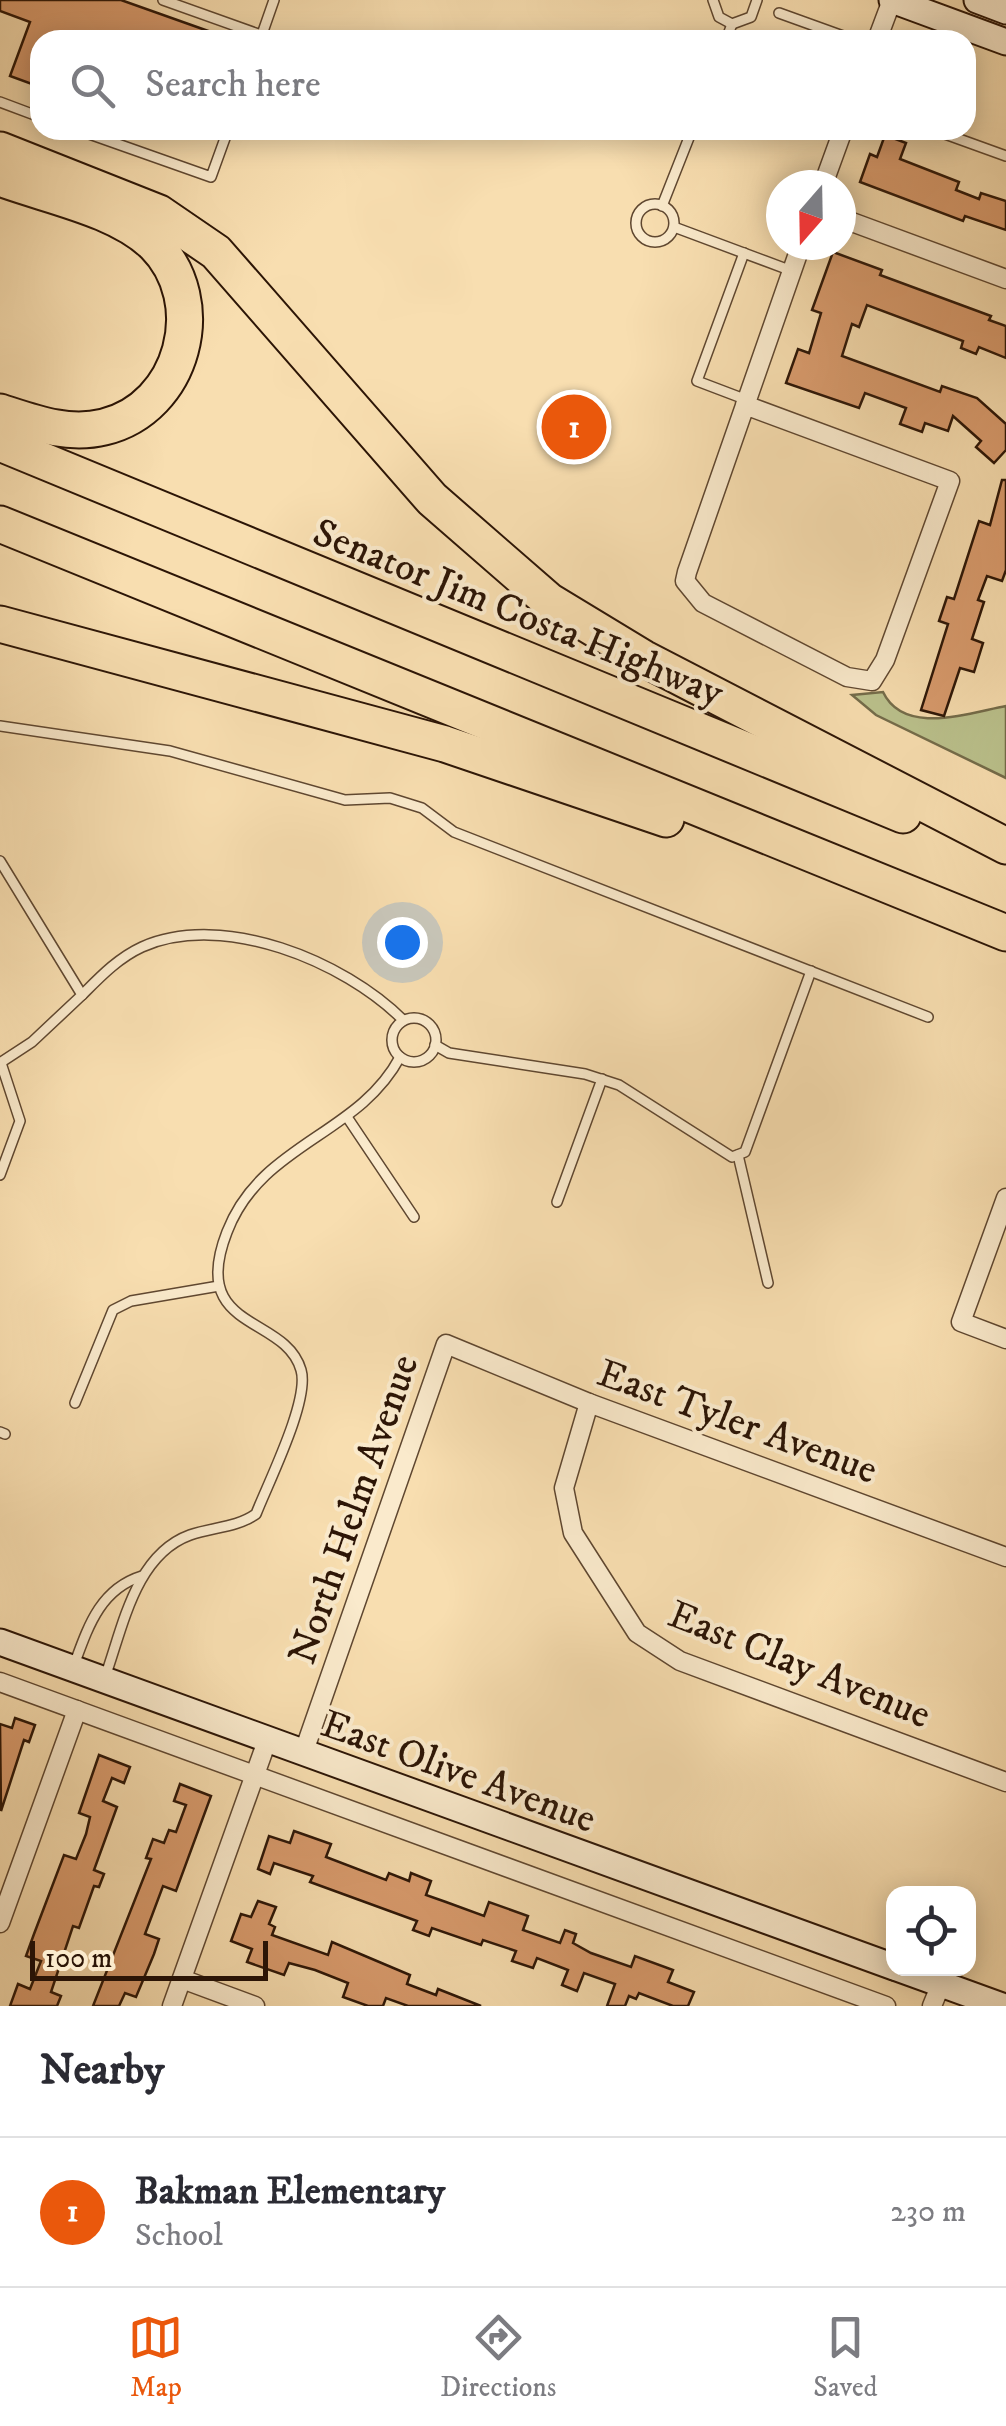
<!DOCTYPE html>
<style>
body{margin:0;font-family:"IM FELL DW Pica",serif;background:#f7f7f7;color:#2b2b33}
.controls{position:absolute;right:30px;bottom:30px;display:grid;overflow:hidden;border-radius:20px;box-shadow:0 5px 25px #0003}
.controls button{width:90px;height:90px;display:grid;place-items:center;padding:0;border:0;border-bottom:2px solid #e1e1e2;background:#fff;color:#2b2b33;font:50px sans-serif}
.compass{position:absolute;left:766px;top:170px;width:90px;height:90px;border-radius:50%;background:#fff;box-shadow:0 5px 25px #0003;rotate:200deg}
.scale{position:absolute;left:30px;bottom:25px;width:238px;box-sizing:border-box;padding-left:10px;border:5px solid #2c1506;border-top:0;font-size:28px;line-height:35px;white-space:nowrap;color:#2c1506;-webkit-text-stroke:8px #faeacc;paint-order:stroke}
.you{position:absolute;left:402px;top:942px;width:35px;height:35px;margin:-25px;border:8px solid #fff;border-radius:50%;background:#1a73e8;box-shadow:0 0 0 15px #1a73e833}
.badge{display:grid;place-items:center;width:65px;height:65px;border-radius:50%;background:#ea580c;color:#fff;font-size:32px;font-weight:700}
.pin{position:absolute;translate:-50% -50%;border:5px solid #fff;box-shadow:0 2px 10px #0006}
.list{margin:0;padding:0;list-style:none}
h2{display:flex;justify-content:space-between;align-items:center;height:130px;margin:0;padding:0 40px;font-size:42px}
h2 small{font-size:32px;font-weight:400;color:#7c7c81}
.list li{display:grid;grid-template-columns:65px 1fr auto;gap:30px;align-items:center;box-sizing:border-box;height:150px;padding:0 40px;border-top:2px solid #e1e1e2}
.list b{display:block;font-size:38px;white-space:nowrap}
.list p{margin:0;font-size:32px;white-space:nowrap;color:#7c7c81}
.list em{font-size:32px;font-style:normal;color:#7c7c81}
.icon{flex:none;width:55px;height:55px;fill:none;stroke:currentColor;stroke-width:2;stroke-linecap:round;stroke-linejoin:round}
.map{position:relative;flex:none;width:1006px;height:2006px;overflow:hidden}
.search{position:absolute;background:#fff;box-shadow:0 5px 25px #0003;left:30px;right:30px;top:30px;height:110px;display:flex;align-items:center;gap:25px;box-sizing:border-box;padding:0 35px;border-radius:30px;color:#7c7c81;font-size:38px}
.sheet{height:280px;background:#fff}
nav{display:flex;justify-content:space-around;align-items:center;box-sizing:border-box;height:140px;border-top:2px solid #e1e1e2;background:#fff;font-size:28px;color:#7c7c81}
nav a{display:grid;justify-items:center;gap:5px}
nav .on{color:#ea580c}
.map>svg:first-child{display:block}
</style>
<div class="map">
<svg width="1006" height="2006" viewBox="0 0 1006 2006">
<rect width="100%" height="100%" fill="#f8deb0"/>
<filter id="stains"><feTurbulence type="fractalNoise" baseFrequency=".002" numOctaves="4"/><feColorMatrix values="0 0 0 0 .2 0 0 0 0 .09 0 0 0 0 .02 0 0 0 .5 -.17"/></filter>
<radialGradient id="worn" r=".72"><stop offset=".6" stop-color="#630" stop-opacity="0"/><stop offset="1" stop-color="#630" stop-opacity=".3"/></radialGradient>
<!-- green -->
<path fill="#bbc28d" stroke="#746c4a" stroke-width="2.5" d="M883,692C904,736 968,713 1006,706V778L876,715L852,695Z"/>
<!-- building -->
<g fill="#d99b6d" stroke="#2c1506" stroke-width="2.5">
<path d="M0,0H121L228,38L40,40V87L10,76L30,22L0,11Z"/>
<path d="M885,135L906,143L900,159L959,182L956,190L979,199L981,193L1006,201V230L965,216L963,221L860,182L870,154L877,157Z"/>
<path d="M833,252L882,270L880,275L991,316L989,320L1006,326V358L979,347L976,354L961,348L963,341L867,305L859,327L852,324L842,356L940,392L942,386L977,398L1006,424V450L994,463L976,447L981,441L953,416L948,431L925,423L922,432L900,424L906,408L865,393L859,408L786,383L798,349L809,353L821,313L812,310Z"/>
<path d="M1002,480H1006V570L1002,581L987,576L978,600L984,602L972,639L983,643L974,672L960,668L944,716L921,710L948,624L939,621L947,597L954,599L979,521L990,525Z"/>
<path d="M15,1718L35,1725L29,1742L24,1740L1,1811L0,1724L12,1728Z"/>
<path d="M99,1755L130,1767L124,1783L112,1778L103,1801L117,1807L94,1870L104,1874L99,1887L94,1886L79,1928L73,1926L51,1992L61,1996L57,2006H10L18,1984L30,1989L41,1961L26,1956L34,1934L64,1855L76,1859L86,1834L90,1817L79,1813Z"/>
<path d="M180,1784L211,1796L176,1891L163,1886L145,1934L159,1939L154,1954L136,1997L125,1993L119,2006H93L151,1859L146,1858L153,1839L164,1843L169,1830L176,1832L186,1805L174,1801Z"/>
<path d="M294,1831L331,1844L326,1857L386,1880L389,1873L409,1881L411,1873L431,1881L426,1895L446,1902L484,1916L489,1902L528,1916L523,1930L560,1943L565,1930L576,1934L573,1943L591,1953L631,1967L635,1956L673,1970L668,1982L694,1992L688,2006H673L639,1993L636,1999L629,1996L625,2006H607L615,1984L584,1973L577,1991L562,1985L568,1970L537,1958L533,1968L512,1961L516,1951L483,1940L481,1945L432,1928L429,1936L413,1930L417,1921L310,1882L313,1876L274,1863L270,1874L258,1869L269,1836L290,1843Z"/>
<path d="M258,1901L276,1907L269,1924L275,1927L272,1935L328,1955L332,1942L410,1975L407,1984L436,1995L438,1989L481,2006H408L386,1998L383,2006H368L343,1997L348,1983L315,1970L289,1963L284,1975L247,1962L252,1949L231,1941L241,1914L251,1917Z"/>
</g>
<g fill="none" stroke-linecap="round" stroke-linejoin="round">
<!-- lane casing -->
<g stroke="#5f4730" stroke-width="12">
<g id="lane">
<path d="M163,0L261,35"/>
<path d="M713,0L719,17L732,24L751,17L757,0"/>
<path d="M779,13L854,40"/>
<path d="M260,40L274,0"/>
<path d="M726,40L732,24"/>
<path d="M0,102L40,117"/>
<path d="M78,130L211,177L228,130"/>
<path d="M934,130L1006,156"/>
<circle cx="655" cy="223" r="19"/>
<path d="M662,206L692,130"/>
<path d="M674,227L792,271"/>
<path d="M744,253L697,381L747,400"/>
<path d="M0,726L170,751L345,800L390,798L422,808L454,832L928,1017"/>
<path d="M0,861L82,995L32,1042L0,1063"/>
<path d="M82,995C100,977 118,958 142,947C223,911 344,961 403,1020"/>
<circle cx="414" cy="1040" r="22"/>
<path d="M435,1045L449,1053L585,1074L619,1085L732,1157L745,1152L811,971"/>
<path d="M347,1117L414,1217"/>
<path d="M738,1155L768,1283"/>
<path d="M0,1175L20,1121L1,1063"/>
<path d="M557,1202L602,1079"/>
<path d="M75,1403L113,1310L131,1301L219,1286"/>
<path d="M0,1432L5,1434"/>
<path d="M74,1665C88,1627 100,1589 142,1576"/>
<path d="M105,1677C123,1627 135,1555 190,1535C213,1527 236,1528 256,1514C268,1483 310,1400 301,1370C285,1314 188,1332 227,1232C261,1143 358,1136 400,1057"/>
</g>
</g>
<!-- street casing -->
<g stroke="#5f4730" stroke-width="21">
<g id="street">
<path d="M877,40L892,0"/>
<path d="M823,185L843,130"/>
<path d="M841,218L1006,279"/>
<path d="M745,405L950,481L885,660L872,681L847,677L703,603L685,581L687,572L801,245"/>
<path d="M1006,1198L961,1322L1006,1339"/>
<path d="M589,1403L564,1488L573,1533L637,1633L680,1661L1006,1782"/>
<path d="M0,1682L886,2006"/>
<path d="M303,1754L446,1344L589,1403L1006,1557"/>
<path d="M0,1923L77,1710"/>
<path d="M182,1979L255,2006"/>
<path d="M172,2006L267,1741"/>
<path d="M932,2006L941,1984"/>
</g>
</g>
<!-- secondary casing -->
<g stroke="#2c1506" stroke-width="29">
<g id="secondary">
<path d="M892,0L1006,42"/>
<path d="M977,0L1006,11"/>
<path d="M0,1642L894,1967"/>
<path d="M897,1968L1002,2006"/>
</g>
</g>
<!-- highway casing -->
<g stroke="#2c1506" stroke-width="39">
<g id="highway">
<path d="M0,150L159,213L216,252L432,499L549,601L643,658L1006,846"/>
<path d="M0,178C48,196 116,208 154,244C212,302 183,408 104,427C68,436 34,423 0,412"/>
<path d="M0,443L903,815"/>
<path d="M0,524L1006,933"/>
<path d="M0,624L445,744L666,819"/>
</g>
</g>
<!-- lane -->
<use href="#lane" stroke="#faeacc" stroke-width="9"/>
<!-- street -->
<use href="#street" stroke="#faeacc" stroke-width="18"/>
<!-- secondary -->
<use href="#secondary" stroke="#faeacc" stroke-width="25"/>
<!-- highway -->
<use href="#highway" stroke="#f8deb0" stroke-width="35"/>
</g>
<g text-anchor="middle" stroke-width="8" stroke-linejoin="round" paint-order="stroke">
<!-- street labels -->
<g font-size="40" fill="#2c1506" stroke="#faeacc">
<text transform="translate(519 611) rotate(22)" y="14">Senator Jim Costa Highway</text>
<text transform="translate(738 1420) rotate(20)" y="14">East Tyler Avenue</text>
<text transform="translate(352 1509) rotate(-71)" y="14">North Helm Avenue</text>
<text transform="translate(800 1663) rotate(22)" y="14">East Clay Avenue</text>
<text transform="translate(459 1770) rotate(20)" y="14">East Olive Avenue</text>
</g>
</g>
<rect width="100%" height="100%" filter="url(#stains)"/>
<rect width="100%" height="100%" fill="url(#worn)"/>
</svg>
<div class="controls">
<button><svg class="icon" aria-label="locate" viewBox="0 0 24 24"><circle cx="12" cy="12" r="6"/><path d="M12 2v4M12 18v4M2 12h4M18 12h4"/></svg></button>
</div>
<svg class="compass" viewBox="-18 -18 36 36"><path d="M0-13l5 13h-10z" fill="#e53935"/><path d="M0 13l5-13h-10z" fill="#7c7c81"/></svg>
<div class="scale">100 m</div>
<div class="you"></div>
<div class="pin badge" style="left:574px;top:427px">1</div>
<div class="search"><svg class="icon" aria-label="search" viewBox="0 0 24 24"><circle cx="10" cy="10" r="6"/><path d="M15 15l6 6"/></svg>Search here</div>
</div>
<section class="sheet">
<h2>Nearby<small></small></h2>
<ul class="list">
<li><span class="badge">1</span><div><b>Bakman Elementary</b><p>School</p></div><em>230 m</em></li>
</ul>
</section>
<nav>
<a class="on"><svg class="icon" aria-label="map" viewBox="0 0 24 24"><path d="M3 6l6-2 6 2 6-2v14l-6 2-6-2-6 2zM9 4v14M15 6v14"/></svg>Map</a>
<a><svg class="icon" aria-label="directions" viewBox="0 0 24 24"><path d="M12 3l9 9-9 9-9-9zM9 14v-3h6M13 9l2 2-2 2"/></svg>Directions</a>
<a><svg class="icon" aria-label="saved" viewBox="0 0 24 24"><path d="M7 4h10v16l-5-4-5 4z"/></svg>Saved</a>
</nav>
